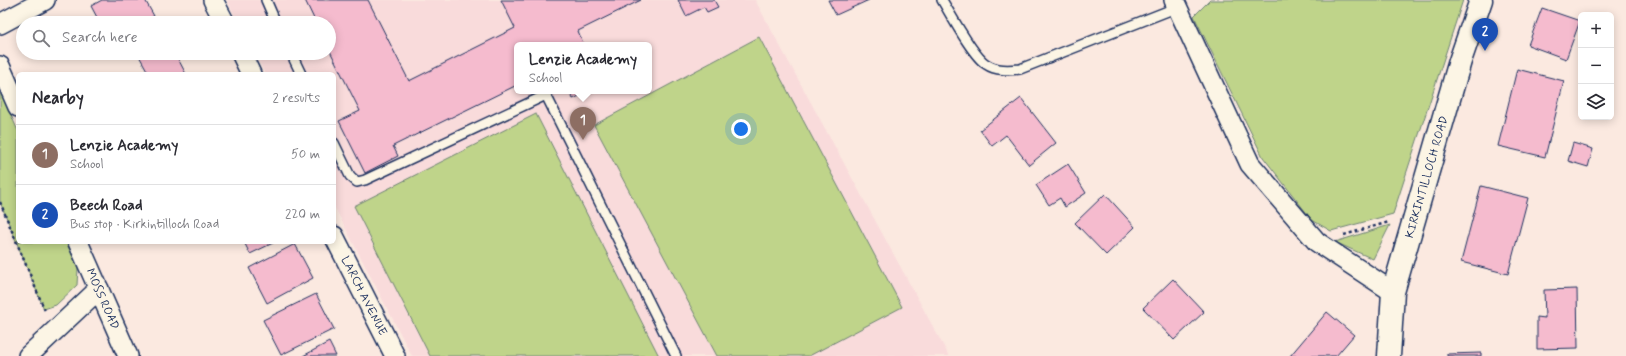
<!DOCTYPE html>
<meta charset="utf-8">
<style>
body{margin:0;font-family:Mynerve,sans-serif;background:#f2f2f3;color:#2b2b33}
.controls{position:absolute;right:12px;top:12px;display:grid;overflow:hidden;border-radius:6px;box-shadow:0 2px 10px #0003}
.controls button{width:36px;height:36px;display:grid;place-items:center;padding:0;border:0;border-bottom:1px solid #e1e1e2;background:#fff;color:#2b2b33;font:20px sans-serif}
.you{position:absolute;left:741px;top:129px;width:14px;height:14px;margin:-10px;border:3px solid #fff;border-radius:50%;background:#1a73e8;box-shadow:0 0 0 6px #1a73e833}
.badge{display:grid;place-items:center;width:26px;height:26px;border-radius:50%;background:#d1495b;color:#fff;font-size:13px;font-weight:700}
.pin{position:absolute;translate:-50% -33px;filter:drop-shadow(0 1px 2px #0008)}
.pin::after{content:'';position:absolute;top:21px;width:14px;height:12px;background:inherit;clip-path:polygon(0 0,100% 0,50% 100%)}
.popup{position:absolute;left:514px;top:42px;width:138px;height:52px;box-sizing:border-box;display:grid;place-content:center;border-radius:6px;background:#fff;filter:drop-shadow(0 1px 3px #0005);font-size:13px;white-space:nowrap;color:#7c7c81}
.popup b{font-size:15px;color:#2b2b33}
.popup::after{content:'';position:absolute;left:50%;top:100%;margin-left:-8px;border:8px solid transparent;border-top-color:#fff}
.list{margin:0;padding:0;list-style:none}
h2{display:flex;justify-content:space-between;align-items:center;height:52px;margin:0;padding:0 16px;font-size:17px}
h2 small{font-size:13px;font-weight:400;color:#7c7c81}
.list li{display:grid;grid-template-columns:26px 1fr auto;gap:12px;align-items:center;box-sizing:border-box;height:60px;padding:0 16px;border-top:1px solid #e1e1e2}
.list b{display:block;font-size:15px;white-space:nowrap}
.list p{margin:0;font-size:13px;white-space:nowrap;color:#7c7c81}
.list em{font-size:13px;font-style:normal;color:#7c7c81}
.icon{flex:none;width:22px;height:22px;fill:none;stroke:currentColor;stroke-width:2;stroke-linecap:round;stroke-linejoin:round}
.map{position:relative;flex:none;width:1626px;height:356px;overflow:hidden}
.search{position:absolute;background:#fff;box-shadow:0 2px 10px #0003;left:16px;top:16px;width:320px;height:44px;display:flex;align-items:center;gap:10px;box-sizing:border-box;padding:0 14px;border-radius:22px;color:#7c7c81;font-size:15px}
.panel{position:absolute;background:#fff;box-shadow:0 2px 10px #0003;left:16px;top:72px;width:320px;height:172px;border-radius:6px}
.map>svg:first-child{display:block}
</style>
<div class="map">
<svg width="1626" height="356" viewBox="0 0 1626 356">
<rect width="100%" height="100%" fill="#fbe9e0"/>
<filter id="ink" filterUnits="userSpaceOnUse"><feTurbulence type="fractalNoise" baseFrequency=".025" numOctaves="2"/><feDisplacementMap in="SourceGraphic" scale="8" xChannelSelector="R" yChannelSelector="G"/><feConvolveMatrix kernelMatrix="1 2 1 2 8 2 1 2 1" color-interpolation-filters="sRGB"/></filter>
<g filter="url(#ink)">
<!-- built -->
<path fill="#f9dbdb" fill-rule="evenodd" d="M227,0H755L949,356H412L334,206V74H265L254,53H329V23H238ZM517,45H649V91H517Z"/>
<!-- green -->
<g fill="#bfd48a" stroke="#6d8274">
<path d="M1210,0H1463L1393,214L1331,231L1312,220L1263,157L1194,16Z"/>
<path d="M759,37L902,307L809,356H717L594,125Z"/>
<path d="M0,90L18,131V242H66L78,268L77,285L56,305L44,309L0,202Z"/>
<path d="M536,114L659,356H430L354,206Z"/>
<path d="M1390,225L1373,259L1335,242Z"/>
</g>
<!-- building -->
<g fill="#f5bbce" stroke="#1b2f5e">
<path d="M102,0H145L154,16L142,23H100L91,6Z"/>
<path d="M305,0H368L409,81L515,28L501,0H641L578,31L584,45H517V85L393,146L398,156L365,173L339,121L360,111L329,49V23H316Z"/>
<path d="M678,0H714L718,7L707,12L704,7L686,16Z"/>
<path d="M828,0H869L836,15Z"/>
<path d="M1542,8L1580,21L1566,59L1528,45Z"/>
<path d="M141,53H175L186,74H149L138,54Z"/>
<path d="M1517,69L1564,81L1545,157L1498,146Z"/>
<path d="M569,91H590L573,99Z"/>
<path d="M1021,98L1056,143L1029,165L1006,135L992,146L980,130Z"/>
<path d="M1573,143L1593,149L1588,167L1568,161Z"/>
<path d="M1068,164L1086,193L1065,207L1060,198L1049,205L1036,185Z"/>
<path d="M1481,186L1528,198L1508,274L1461,262Z"/>
<path d="M1105,194L1135,227L1106,255L1075,223Z"/>
<path d="M244,242H275L250,254Z"/>
<path d="M295,244L313,278L267,303L249,268Z"/>
<path d="M1173,279L1204,312L1174,340L1143,308Z"/>
<path d="M1577,289L1578,348L1537,349V317L1545,318L1544,290Z"/>
<path d="M316,294L334,329L281,355L263,320Z"/>
<path d="M1327,312L1354,335L1336,356H1290Z"/>
<path d="M329,342L336,356H303Z"/>
<path d="M1481,353V356H1447V354Z"/>
</g>
<g fill="none" stroke-linecap="round" stroke-linejoin="round">
<!-- lane casing -->
<g stroke="#1b2f5e" stroke-width="12">
<g id="lane">
<path d="M266,0L276,23"/>
<path d="M942,0C951,15 973,56 986,64C996,71 1009,70 1020,69L1178,7"/>
<path d="M291,53L301,74"/>
<path d="M334,143L350,176L357,182L365,180L546,95L676,356"/>
</g>
</g>
<!-- street casing -->
<g stroke="#1b2f5e" stroke-width="22">
<g id="street">
<path d="M213,0L225,23"/>
<path d="M1174,0L1250,164L1317,242L1393,292"/>
<path d="M0,24L45,0"/>
<path d="M241,53L251,74"/>
<path d="M0,66L18,107"/>
<path id="s1" d="M334,236L395,356"/>
<path id="s2" d="M78,242L128,356"/>
<path d="M28,356L99,289"/>
</g>
</g>
<!-- secondary casing -->
<g stroke="#1b2f5e" stroke-width="25">
<g id="secondary">
<path id="s3" d="M1389,356L1393,292L1460,61L1481,0"/>
</g>
</g>
<!-- path -->
<g stroke="#1b2f5e" stroke-width="2.5" stroke-dasharray="3 3" stroke-linecap="butt">
<path d="M0,202L45,311"/>
<path d="M1344,235L1389,222"/>
</g>
<!-- lane -->
<use href="#lane" stroke="#fcf5e5" stroke-width="9"/>
<!-- street -->
<use href="#street" stroke="#fcf5e5" stroke-width="19"/>
<!-- secondary -->
<use href="#secondary" stroke="#fcf5e5" stroke-width="22"/>
</g>
</g>
<g text-anchor="middle" stroke-width="4" stroke-linejoin="round" paint-order="stroke">
<!-- street labels -->
<g font-size="12" fill="#1b2f5e" stroke="#fcf5e5">
<text dy="4" stroke="none"><textPath href="#s3" startOffset="184">KIRKINTILLOCH ROAD</textPath></text>
<text dy="4" stroke="none"><textPath href="#s1" startOffset="67">LARCH AVENUE</textPath></text>
<text dy="4" stroke="none"><textPath href="#s2" startOffset="62">MOSS ROAD</textPath></text>
</g>
</g>
</svg>
<div class="controls">
<button>+</button>
<button>−</button>
<button><svg class="icon" aria-label="layers" viewBox="0 0 24 24"><path d="M12 4l9 5-9 5-9-5zM3 14l9 5 9-5"/></svg></button>
</div>
<div class="you"></div>
<div class="pin badge" style="left:583px;top:140px;background:#8d6e63">1</div>
<div class="popup"><b>Lenzie Academy</b>School</div>
<div class="pin badge" style="left:1485px;top:51px;background:#1a4fb4">2</div>
<div class="search"><svg class="icon" aria-label="search" viewBox="0 0 24 24"><circle cx="10" cy="10" r="6"/><path d="M15 15l6 6"/></svg>Search here</div>
<section class="panel">
<h2>Nearby<small>2 results</small></h2>
<ul class="list">
<li><span class="badge" style="background:#8d6e63">1</span><div><b>Lenzie Academy</b><p>School</p></div><em>50 m</em></li>
<li><span class="badge" style="background:#1a4fb4">2</span><div><b>Beech Road</b><p>Bus stop · Kirkintilloch Road</p></div><em>220 m</em></li>
</ul>
</section>
</div>
